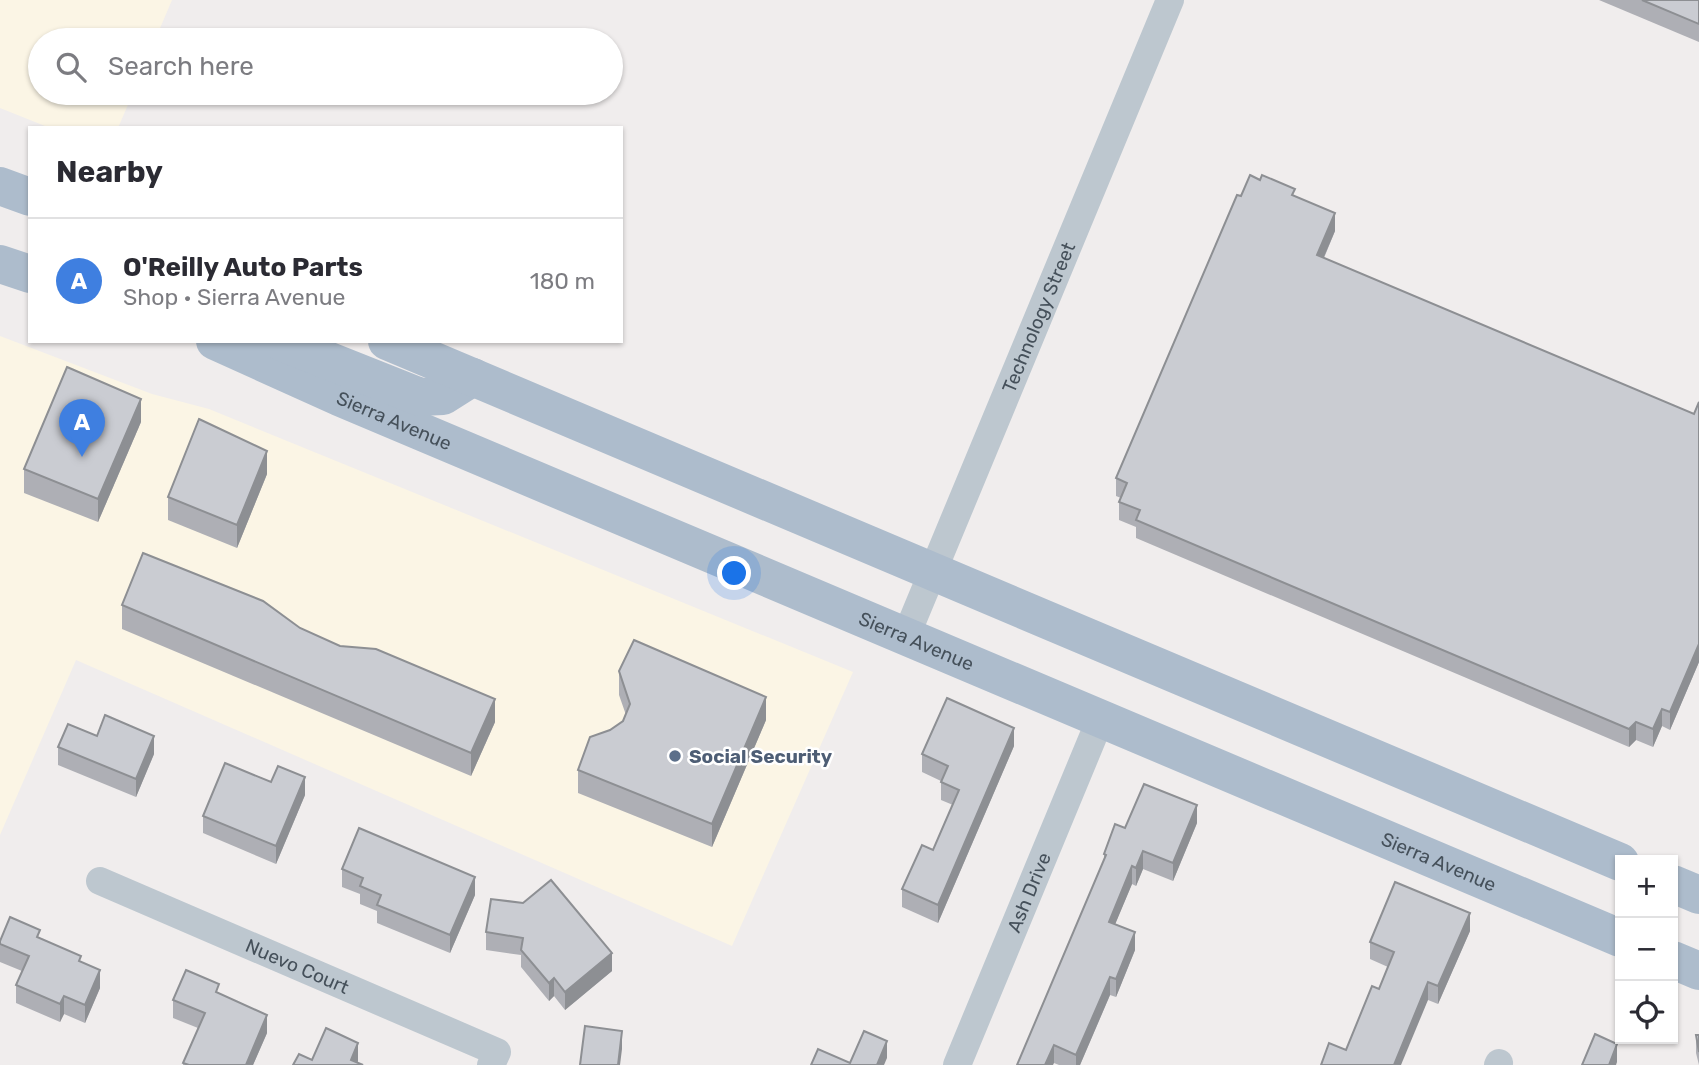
<!DOCTYPE html>
<meta charset="utf-8">
<style>
body{margin:0;font-family:Rubik,sans-serif;background:#f2f2f3;color:#2b2b33}
.controls{position:absolute;right:21px;bottom:21px;display:grid;overflow:hidden;border-radius:0px;box-shadow:0 2px 5px #0004}
.controls button{width:63px;height:63px;display:grid;place-items:center;padding:0;border:0;border-bottom:2px solid #e1e1e2;background:#fff;color:#2b2b33;font:35px sans-serif}
.you{position:absolute;left:735px;top:574px;width:24px;height:24px;margin:-18px;border:5px solid #fff;border-radius:50%;background:#1a73e8;box-shadow:0 0 0 10px #1a73e833}
.badge{display:grid;place-items:center;width:46px;height:46px;border-radius:50%;background:#1a6cdd;color:#fff;font-size:23px;font-weight:700}
.pin{position:absolute;translate:-50% -58px;filter:drop-shadow(0 2px 4px #0008)}
.pin::after{content:'';position:absolute;top:37px;width:24px;height:21px;background:inherit;clip-path:polygon(0 0,100% 0,50% 100%)}
.list{margin:0;padding:0;list-style:none}
h2{display:flex;justify-content:space-between;align-items:center;height:91px;margin:0;padding:0 28px;font-size:30px}
h2 small{font-size:23px;font-weight:400;color:#7c7c81}
.list li{display:grid;grid-template-columns:46px 1fr auto;gap:21px;align-items:center;box-sizing:border-box;height:126px;padding:0 28px;border-top:2px solid #e1e1e2}
.list b{display:block;font-size:26px;white-space:nowrap}
.list p{margin:0;font-size:23px;white-space:nowrap;color:#7c7c81}
.list em{font-size:23px;font-style:normal;color:#7c7c81}
.icon{flex:none;width:38px;height:38px;fill:none;stroke:currentColor;stroke-width:2;stroke-linecap:round;stroke-linejoin:round}
.map{position:relative;flex:none;width:1699px;height:1065px;overflow:hidden}
.search{position:absolute;background:#fff;box-shadow:0 2px 5px #0004;left:28px;top:28px;width:595px;height:77px;display:flex;align-items:center;gap:18px;box-sizing:border-box;padding:0 24px;border-radius:38px;color:#7c7c81;font-size:26px}
.panel{position:absolute;background:#fff;box-shadow:0 2px 5px #0004;left:28px;top:126px;width:595px;height:217px;border-radius:0px}
.map>svg:first-child{display:block}
</style>
<div class="map">
<svg width="1699" height="1065" viewBox="0 0 1699 1065">
<rect width="100%" height="100%" fill="#f0eded"/>
<!-- commercial -->
<g fill="#fbf5e5">
<path d="M0,0H172L155,40H40V93H133L118,128H50L0,108Z"/>
<path d="M0,336L152,394L209,409L853,672L732,946L76,660L0,835Z"/>
</g>
<g fill="none" stroke-linecap="round" stroke-linejoin="round">
<!-- street -->
<g stroke="#bdc7cf" stroke-width="28">
<path id="s1" d="M906,636L1170,0"/>
<path id="s2" d="M100,881L497,1052L491,1065"/>
<path id="s3" d="M957,1065L1100,720"/>
<path d="M1498,1065L1499,1063"/>
</g>
<!-- primary -->
<g stroke="#adbccc" stroke-width="38">
<path d="M0,186L30,197"/>
<path d="M0,264L30,274"/>
<path id="s4" d="M215,341L339,397L1620,938"/>
<path d="M279,341L420,397L443,396L473,377"/>
<path d="M387,341L1620,862"/>
<path d="M1673,884L1699,895"/>
<path d="M1673,960L1699,971"/>
</g>
</g>
<!-- wall -->
<g fill="#aeafb5">
<path d="M1599,0H1699V42Z"/>
<path d="M1260,180L1295,197L1335,231L1324,258L1694,414L1699,402V662L1670,730L1662,726L1653,747L1636,740L1629,747L1136,538V527L1119,520V502L1121,498L1116,496V478L1241,196Z"/>
<path d="M141,422L98,522L24,493V469Z"/>
<path d="M267,474L237,548L168,520V497Z"/>
<path d="M122,605L300,628L495,722L471,776L122,629Z"/>
<path d="M619,671L766,720L712,847L578,793V770L610,730L623,721L626,715L619,695Z"/>
<path d="M97,736L154,754L136,797L58,765V747Z"/>
<path d="M1014,746L938,923L902,907V889L933,850L953,805L941,800V781L922,772V754Z"/>
<path d="M271,782L305,795L276,864L203,833V816Z"/>
<path d="M1197,823L1173,881L1143,869L1136,886L1132,884L1115,924L1135,950L1116,997L1110,995L1080,1065H1059L1054,1063L1017,1065L1104,861V854L1125,828Z"/>
<path d="M342,869L475,895L450,953L377,923V911L360,904V894L342,887Z"/>
<path d="M491,899L612,971L565,1010L554,996L549,1001L521,967V955L486,950V932Z"/>
<path d="M1470,931L1438,1004L1428,1000L1346,1050L1379,989L1388,967L1370,959V942Z"/>
<path d="M40,939L81,962L100,988L85,1023L64,1014L60,1022L16,1003V985L22,971L0,962V941Z"/>
<path d="M219,994L267,1033L253,1065H183V1063L198,1028L173,1018V1000Z"/>
<path d="M1696,1035H1699V1065L1696,1053Z"/>
</g>
<!-- shaded-wall -->
<g fill="#8d8f93">
<path d="M1335,213V231L1317,273V255Z"/>
<path d="M141,399V422L98,522V499Z"/>
<path d="M267,451V474L237,548V525Z"/>
<path d="M1699,644V662L1670,730V712Z"/>
<path d="M766,697V720L712,847V824Z"/>
<path d="M495,699V722L471,776V753Z"/>
<path d="M1662,709V726L1653,747V729Z"/>
<path d="M1636,722V740L1629,747V729Z"/>
<path d="M1014,728V746L938,923V905Z"/>
<path d="M154,736V754L136,797V779Z"/>
<path d="M305,777V795L276,864V846Z"/>
<path d="M1197,805V823L1173,881V863Z"/>
<path d="M1143,851V869L1136,886V868Z"/>
<path d="M1132,866V884L1109,939V922Z"/>
<path d="M475,877V895L450,953V935Z"/>
<path d="M1470,913V931L1438,1004V986Z"/>
<path d="M1135,932V950L1116,997V979Z"/>
<path d="M612,953V971L565,1010V992Z"/>
<path d="M100,970V988L85,1023V1005Z"/>
<path d="M1110,977V995L1080,1065H1076V1055Z"/>
<path d="M554,978V996L549,1001V983Z"/>
<path d="M1428,982V1000L1401,1065H1394Z"/>
<path d="M64,996V1014L60,1022V1004Z"/>
<path d="M267,1015V1033L253,1065H246Z"/>
<path d="M622,1031V1049L620,1065H618Z"/>
<path d="M887,1041V1058L884,1065H877Z"/>
<path d="M358,1043V1061L357,1065L351,1060Z"/>
<path d="M1617,1044V1062L1616,1065H1609Z"/>
<path d="M1054,1045V1063L1053,1065H1045Z"/>
</g>
<!-- building -->
<g fill="#caccd2" stroke="#8d8f93" stroke-width="2">
<path d="M1642,0H1699V24Z"/>
<path d="M1250,175L1260,180L1262,175L1295,189L1292,195L1335,213L1317,255L1694,414L1699,402V644L1670,712L1662,709L1653,729L1636,722L1629,729L1136,520L1140,510L1119,502L1127,483L1116,478L1237,195L1241,196Z"/>
<path d="M67,367L141,399L98,499L24,469Z"/>
<path d="M199,419L267,451L237,525L168,497Z"/>
<path d="M143,553L263,601L300,628L340,646L376,649L495,699L471,753L122,605Z"/>
<path d="M634,640L766,697L712,824L578,770L590,737L610,730L623,721L630,704L619,671Z"/>
<path d="M947,698L1014,728L938,905L902,889L922,845L933,850L959,790L941,782L948,766L922,754Z"/>
<path d="M105,715L154,736L136,779L58,747L68,724L97,736Z"/>
<path d="M225,763L271,782L278,766L305,777L276,846L203,816Z"/>
<path d="M1144,784L1197,805L1173,863L1143,851L1136,868L1132,866L1109,922L1135,932L1116,979L1110,977L1076,1055L1054,1045L1045,1065H1017L1106,855L1104,854L1115,824L1125,828Z"/>
<path d="M359,828L475,877L450,935L377,905L381,895L360,886L363,878L342,869Z"/>
<path d="M551,880L612,953L565,992L554,978L549,983L521,950L523,938L486,932L491,899L523,903Z"/>
<path d="M1395,882L1470,913L1438,986L1428,982L1394,1065H1321L1329,1043L1346,1050L1372,986L1379,989L1394,952L1370,942Z"/>
<path d="M10,917L40,930L37,937L81,956L79,961L100,970L85,1005L64,996L60,1004L16,985L29,956L0,944V941Z"/>
<path d="M186,970L219,984L216,992L267,1015L246,1065H189L183,1063L205,1013L173,1000Z"/>
<path d="M585,1026L622,1031L618,1065H580Z"/>
<path d="M326,1028L358,1043L351,1060L363,1065H293L299,1054L312,1060Z"/>
<path d="M864,1031L887,1041L877,1065H811L818,1049L850,1063Z"/>
<path d="M1595,1034L1617,1044L1609,1065H1582Z"/>
<path d="M1696,1035H1699V1052Z"/>
</g>
<!-- markers -->
<circle fill="#5c6f8a" stroke="#fff" stroke-width="2.5" cx="675" cy="756" r="7"/>
<g text-anchor="middle" stroke-width="5" stroke-linejoin="round" paint-order="stroke">
<!-- street labels -->
<g font-size="19" fill="#45505a" stroke="#fff">
<text dy="7" stroke="none"><textPath href="#s1" startOffset="345">Technology Street</textPath></text>
<text dy="7" stroke="none"><textPath href="#s4" startOffset="196">Sierra Avenue</textPath></text>
<text dy="7" stroke="none"><textPath href="#s4" startOffset="763">Sierra Avenue</textPath></text>
<text dy="7" stroke="none"><textPath href="#s4" startOffset="1330">Sierra Avenue</textPath></text>
<text dy="7" stroke="none"><textPath href="#s3" startOffset="187">Ash Drive</textPath></text>
<text dy="7" stroke="none"><textPath href="#s2" startOffset="215">Nuevo Court</textPath></text>
</g>
<!-- service labels -->
<g font-size="19" font-weight="bold" fill="#4e5e75" stroke="#fff" text-anchor="start">
<text x="689" y="763">Social Security</text>
</g>
</g>
</svg>
<div class="controls">
<button>+</button>
<button>−</button>
<button><svg class="icon" aria-label="locate" viewBox="0 0 24 24"><circle cx="12" cy="12" r="6"/><path d="M12 2v4M12 18v4M2 12h4M18 12h4"/></svg></button>
</div>
<div class="you"></div>
<div class="pin badge" style="left:82px;top:457px;background:#3f7fe0">A</div>
<div class="search"><svg class="icon" aria-label="search" viewBox="0 0 24 24"><circle cx="10" cy="10" r="6"/><path d="M15 15l6 6"/></svg>Search here</div>
<section class="panel">
<h2>Nearby<small></small></h2>
<ul class="list">
<li><span class="badge" style="background:#3f7fe0">A</span><div><b>O'Reilly Auto Parts</b><p>Shop · Sierra Avenue</p></div><em>180 m</em></li>
</ul>
</section>
</div>
